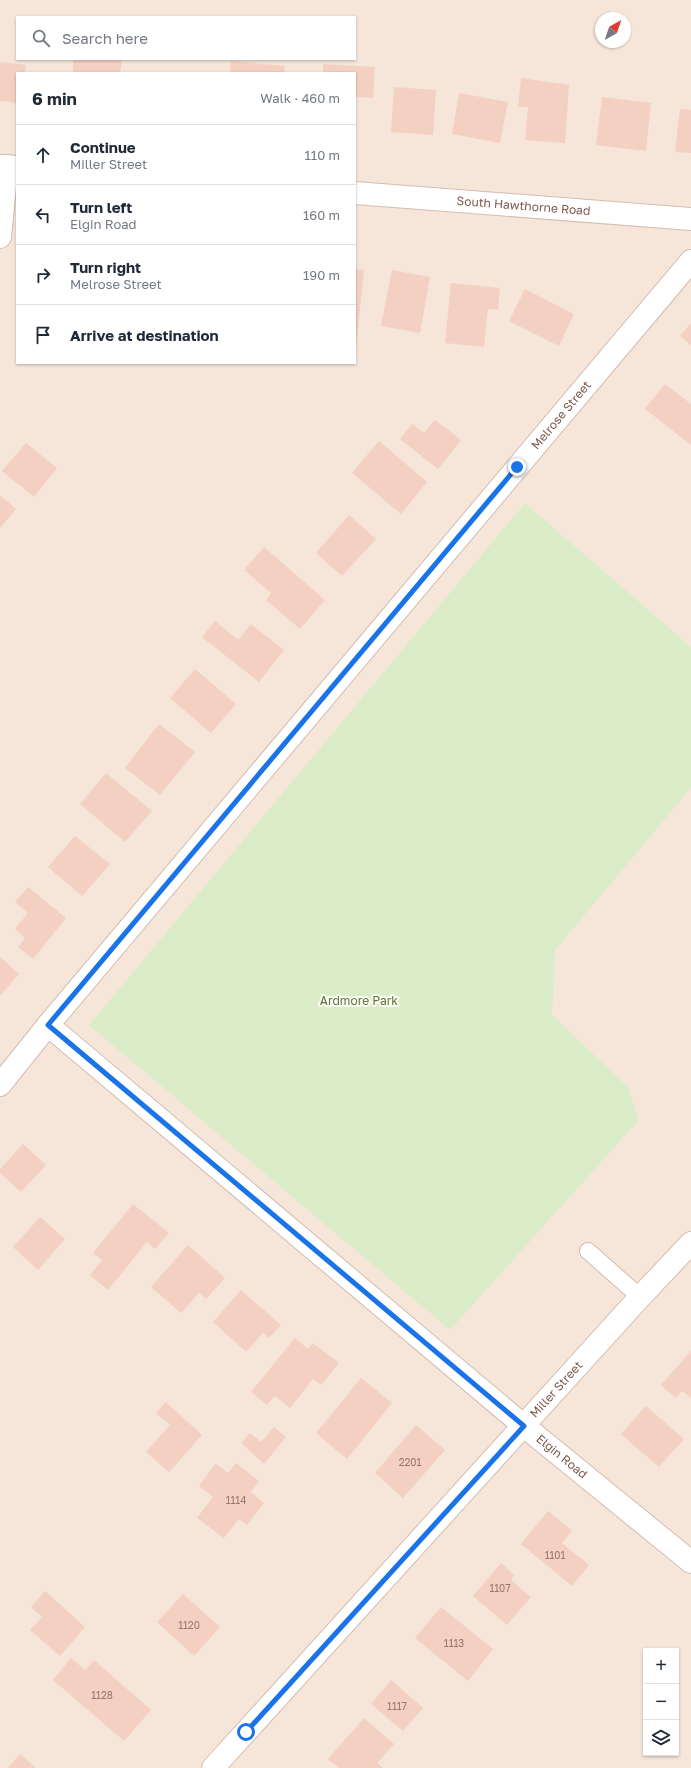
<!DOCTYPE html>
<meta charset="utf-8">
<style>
body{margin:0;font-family:"Golos Text",sans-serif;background:#f6f6f7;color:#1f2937}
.controls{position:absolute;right:12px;bottom:12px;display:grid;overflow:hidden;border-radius:0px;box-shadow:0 1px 3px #0004}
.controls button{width:36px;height:36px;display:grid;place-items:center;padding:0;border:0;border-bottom:1px solid #e0e1e3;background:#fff;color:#1f2937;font:20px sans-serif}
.compass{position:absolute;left:595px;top:12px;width:36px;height:36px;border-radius:50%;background:#fff;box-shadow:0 1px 3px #0004;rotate:40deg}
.stop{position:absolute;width:12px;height:12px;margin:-9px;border:3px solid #1a73e8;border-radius:50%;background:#fff}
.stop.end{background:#1a73e8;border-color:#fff;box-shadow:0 1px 4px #0008}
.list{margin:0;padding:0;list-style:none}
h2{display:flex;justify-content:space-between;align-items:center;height:52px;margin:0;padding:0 16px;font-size:17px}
h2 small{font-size:13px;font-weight:400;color:#747a83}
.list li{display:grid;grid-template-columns:26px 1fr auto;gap:12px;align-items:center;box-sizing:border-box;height:60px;padding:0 16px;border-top:1px solid #e0e1e3}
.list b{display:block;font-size:15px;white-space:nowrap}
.list p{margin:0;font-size:13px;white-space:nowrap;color:#747a83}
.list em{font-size:13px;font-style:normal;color:#747a83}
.icon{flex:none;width:22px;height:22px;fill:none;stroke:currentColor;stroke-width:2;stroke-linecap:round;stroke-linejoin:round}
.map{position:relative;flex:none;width:691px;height:1768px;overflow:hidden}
.search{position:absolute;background:#fff;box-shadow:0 1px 3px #0004;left:16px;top:16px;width:340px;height:44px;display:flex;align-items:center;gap:10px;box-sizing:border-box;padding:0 14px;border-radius:0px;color:#747a83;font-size:15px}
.panel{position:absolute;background:#fff;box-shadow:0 1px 3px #0004;left:16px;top:72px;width:340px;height:292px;border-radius:0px}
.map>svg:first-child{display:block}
</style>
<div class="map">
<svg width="691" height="1768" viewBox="0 0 691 1768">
<rect width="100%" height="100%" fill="#fdf4eb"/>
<!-- residential -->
<path fill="#f5e6d9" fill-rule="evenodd" d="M0,0H691V1768H0ZM17,17H355V59H17ZM601,18H625V42H601ZM17,73H355V363H17ZM646,1651H676V1753H646Z"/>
<!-- green -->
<path fill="#dbecc8" d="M525,503L691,647V788L555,950L552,1015L629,1088L638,1121L450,1330L89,1025Z"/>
<!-- building -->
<g fill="#f3d0c2">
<path d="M73,59H122L120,73H73Z"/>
<path d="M231,61L285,66L284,73H230Z"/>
<path d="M0,62L26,65L25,73H17V103L0,101Z"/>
<path d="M323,64L375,67L373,98L355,97V73H323Z"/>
<path d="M521,78L569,85L565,143L525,140L528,107H518Z"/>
<path d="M394,87L436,90L433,135L391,132Z"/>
<path d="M459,93L508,102L500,143L452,134Z"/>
<path d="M602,97L651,103L646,151L596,145Z"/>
<path d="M680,109L691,110V153L675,152Z"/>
<path d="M355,269L364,270L356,348H355Z"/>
<path d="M392,270L430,277L420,333L381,326Z"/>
<path d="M451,283L500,288L498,310L488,309L484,347L445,343Z"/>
<path d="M525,289L574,314L559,346L509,321Z"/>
<path d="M691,323V345L680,336Z"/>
<path d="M665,384L691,404V445L645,409Z"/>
<path d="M435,420L461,440L438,469L400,439L412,424L424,433Z"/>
<path d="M379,441L427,482L401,514L352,473Z"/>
<path d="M26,443L57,468L34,497L2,471Z"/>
<path d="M0,495L16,509L0,528Z"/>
<path d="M349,515L376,539L342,576L316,553Z"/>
<path d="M264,547L325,600L300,629L266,600L271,593L244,570Z"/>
<path d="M215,621L238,640L251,624L284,650L259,682L202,637Z"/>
<path d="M195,669L236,704L211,733L170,698Z"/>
<path d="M159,724L195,752L160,795L125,768Z"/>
<path d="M106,773L152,811L125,842L80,804Z"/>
<path d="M75,836L110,864L82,896L48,867Z"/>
<path d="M28,887L66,918L33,959L18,947L25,938L15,929L28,913L15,902Z"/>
<path d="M0,957L19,974L0,996Z"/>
<path d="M23,1144L46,1165L21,1192L0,1173V1169Z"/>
<path d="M133,1204L169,1233L155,1249L147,1242L108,1290L90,1275L102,1260L93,1253Z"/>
<path d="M40,1217L65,1239L38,1270L13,1247Z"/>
<path d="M188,1245L225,1278L206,1299L199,1293L181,1313L151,1287Z"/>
<path d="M241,1290L281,1325L269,1338L263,1333L246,1352L213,1322Z"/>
<path d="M295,1338L308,1349L313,1343L339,1363L321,1385L313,1379L290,1408L275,1396L267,1405L251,1392Z"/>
<path d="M691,1351V1398L682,1391L676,1398L661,1385Z"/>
<path d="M361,1378L392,1403L347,1459L316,1433Z"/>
<path d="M166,1402L202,1435L169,1472L146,1452L170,1425L156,1413Z"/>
<path d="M646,1406L684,1439L659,1467L621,1434Z"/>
<path d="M416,1425L445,1450L403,1498L375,1473Z"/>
<path d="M274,1427L286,1437L264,1464L241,1443L250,1433L261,1442Z"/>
<path d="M216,1463L228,1473L236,1463L259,1481L251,1492L264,1503L247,1525L239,1519L224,1538L197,1518L213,1497L199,1486Z"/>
<path d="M548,1511L572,1531L562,1543L589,1565L572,1586L521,1544Z"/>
<path d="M501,1563L514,1575L511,1580L531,1597L507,1625L473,1596Z"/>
<path d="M45,1591L85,1627L60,1656L30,1630L42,1617L31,1607Z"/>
<path d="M183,1594L220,1627L194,1656L157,1622Z"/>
<path d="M441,1607L493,1649L468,1681L415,1638Z"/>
<path d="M71,1658L85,1670L94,1660L151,1710L124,1741L53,1680Z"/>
<path d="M391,1680L423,1708L403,1731L371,1704Z"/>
<path d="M364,1718L394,1744L377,1763L383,1768H339L328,1759Z"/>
<path d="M20,1754L36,1768H8Z"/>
</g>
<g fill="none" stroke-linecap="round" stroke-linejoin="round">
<!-- service casing -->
<g stroke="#d3bdb2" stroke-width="18">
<path id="service" d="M588,1251L640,1297"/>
</g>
<!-- minor casing -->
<g stroke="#d3bdb2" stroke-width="24">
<g id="minor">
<path d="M0,237L7,166"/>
<path id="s1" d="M48,1025L524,1426L691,1562"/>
<path id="s2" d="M0,1085L48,1025L691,261"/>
</g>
</g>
<!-- secondary casing -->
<g stroke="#d6bdaf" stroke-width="24">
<g id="secondary">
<path d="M0,166L17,167"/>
<path id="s3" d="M355,193L691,219"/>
<path id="s4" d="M213,1768L640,1297L691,1243"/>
</g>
</g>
<!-- service -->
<use href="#service" stroke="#fff" stroke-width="16"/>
<!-- minor -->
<use href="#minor" stroke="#fff" stroke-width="22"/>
<!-- secondary -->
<use href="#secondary" stroke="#fff" stroke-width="22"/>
</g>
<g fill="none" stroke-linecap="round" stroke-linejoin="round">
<!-- route -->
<path stroke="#1a73e8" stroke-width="5" d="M246,1732L524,1426L48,1025L517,467"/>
</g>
<g text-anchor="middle" stroke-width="4" stroke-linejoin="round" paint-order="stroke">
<!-- number labels -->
<g font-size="10" fill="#98766a">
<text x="410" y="1466">2201</text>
<text x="236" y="1504">1114</text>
<text x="555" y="1559">1101</text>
<text x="500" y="1592">1107</text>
<text x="189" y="1629">1120</text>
<text x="454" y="1647">1113</text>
<text x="102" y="1699">1128</text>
<text x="397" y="1710">1117</text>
</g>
<!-- street labels -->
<g font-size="12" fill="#7a584c" stroke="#fff9f3">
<text dy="4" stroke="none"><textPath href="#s3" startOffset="169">South Hawthorne Road</textPath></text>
<text dy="4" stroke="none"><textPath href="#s2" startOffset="874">Melrose Street</textPath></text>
<text dy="4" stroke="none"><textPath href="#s4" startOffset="511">Miller Street</textPath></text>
<text dy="4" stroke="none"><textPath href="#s1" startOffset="671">Elgin Road</textPath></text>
</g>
<!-- park labels -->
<g font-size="12" fill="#587a41" stroke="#fff9f3">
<text x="359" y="1005">Ardmore Park</text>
</g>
</g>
</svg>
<div class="controls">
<button>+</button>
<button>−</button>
<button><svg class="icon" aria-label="layers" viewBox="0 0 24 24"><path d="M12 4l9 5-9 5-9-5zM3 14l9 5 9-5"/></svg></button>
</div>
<svg class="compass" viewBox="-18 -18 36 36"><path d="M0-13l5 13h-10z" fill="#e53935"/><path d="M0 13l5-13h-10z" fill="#747a83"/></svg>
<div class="stop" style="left:246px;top:1732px"></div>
<div class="stop end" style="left:517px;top:467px"></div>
<div class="search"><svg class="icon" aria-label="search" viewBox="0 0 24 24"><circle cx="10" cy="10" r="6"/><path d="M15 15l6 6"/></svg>Search here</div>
<section class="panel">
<h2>6 min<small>Walk · 460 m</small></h2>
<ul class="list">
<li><svg class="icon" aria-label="ahead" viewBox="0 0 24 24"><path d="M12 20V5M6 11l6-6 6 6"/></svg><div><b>Continue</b><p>Miller Street</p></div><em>110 m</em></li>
<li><svg class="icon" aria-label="left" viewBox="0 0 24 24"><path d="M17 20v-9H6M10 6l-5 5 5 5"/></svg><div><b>Turn left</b><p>Elgin Road</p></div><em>160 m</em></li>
<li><svg class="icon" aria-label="right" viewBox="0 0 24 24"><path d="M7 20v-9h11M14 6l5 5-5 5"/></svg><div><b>Turn right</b><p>Melrose Street</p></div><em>190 m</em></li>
<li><svg class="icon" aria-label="arrive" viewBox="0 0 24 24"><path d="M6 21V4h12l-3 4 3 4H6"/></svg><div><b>Arrive at destination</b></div></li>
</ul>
</section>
</div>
